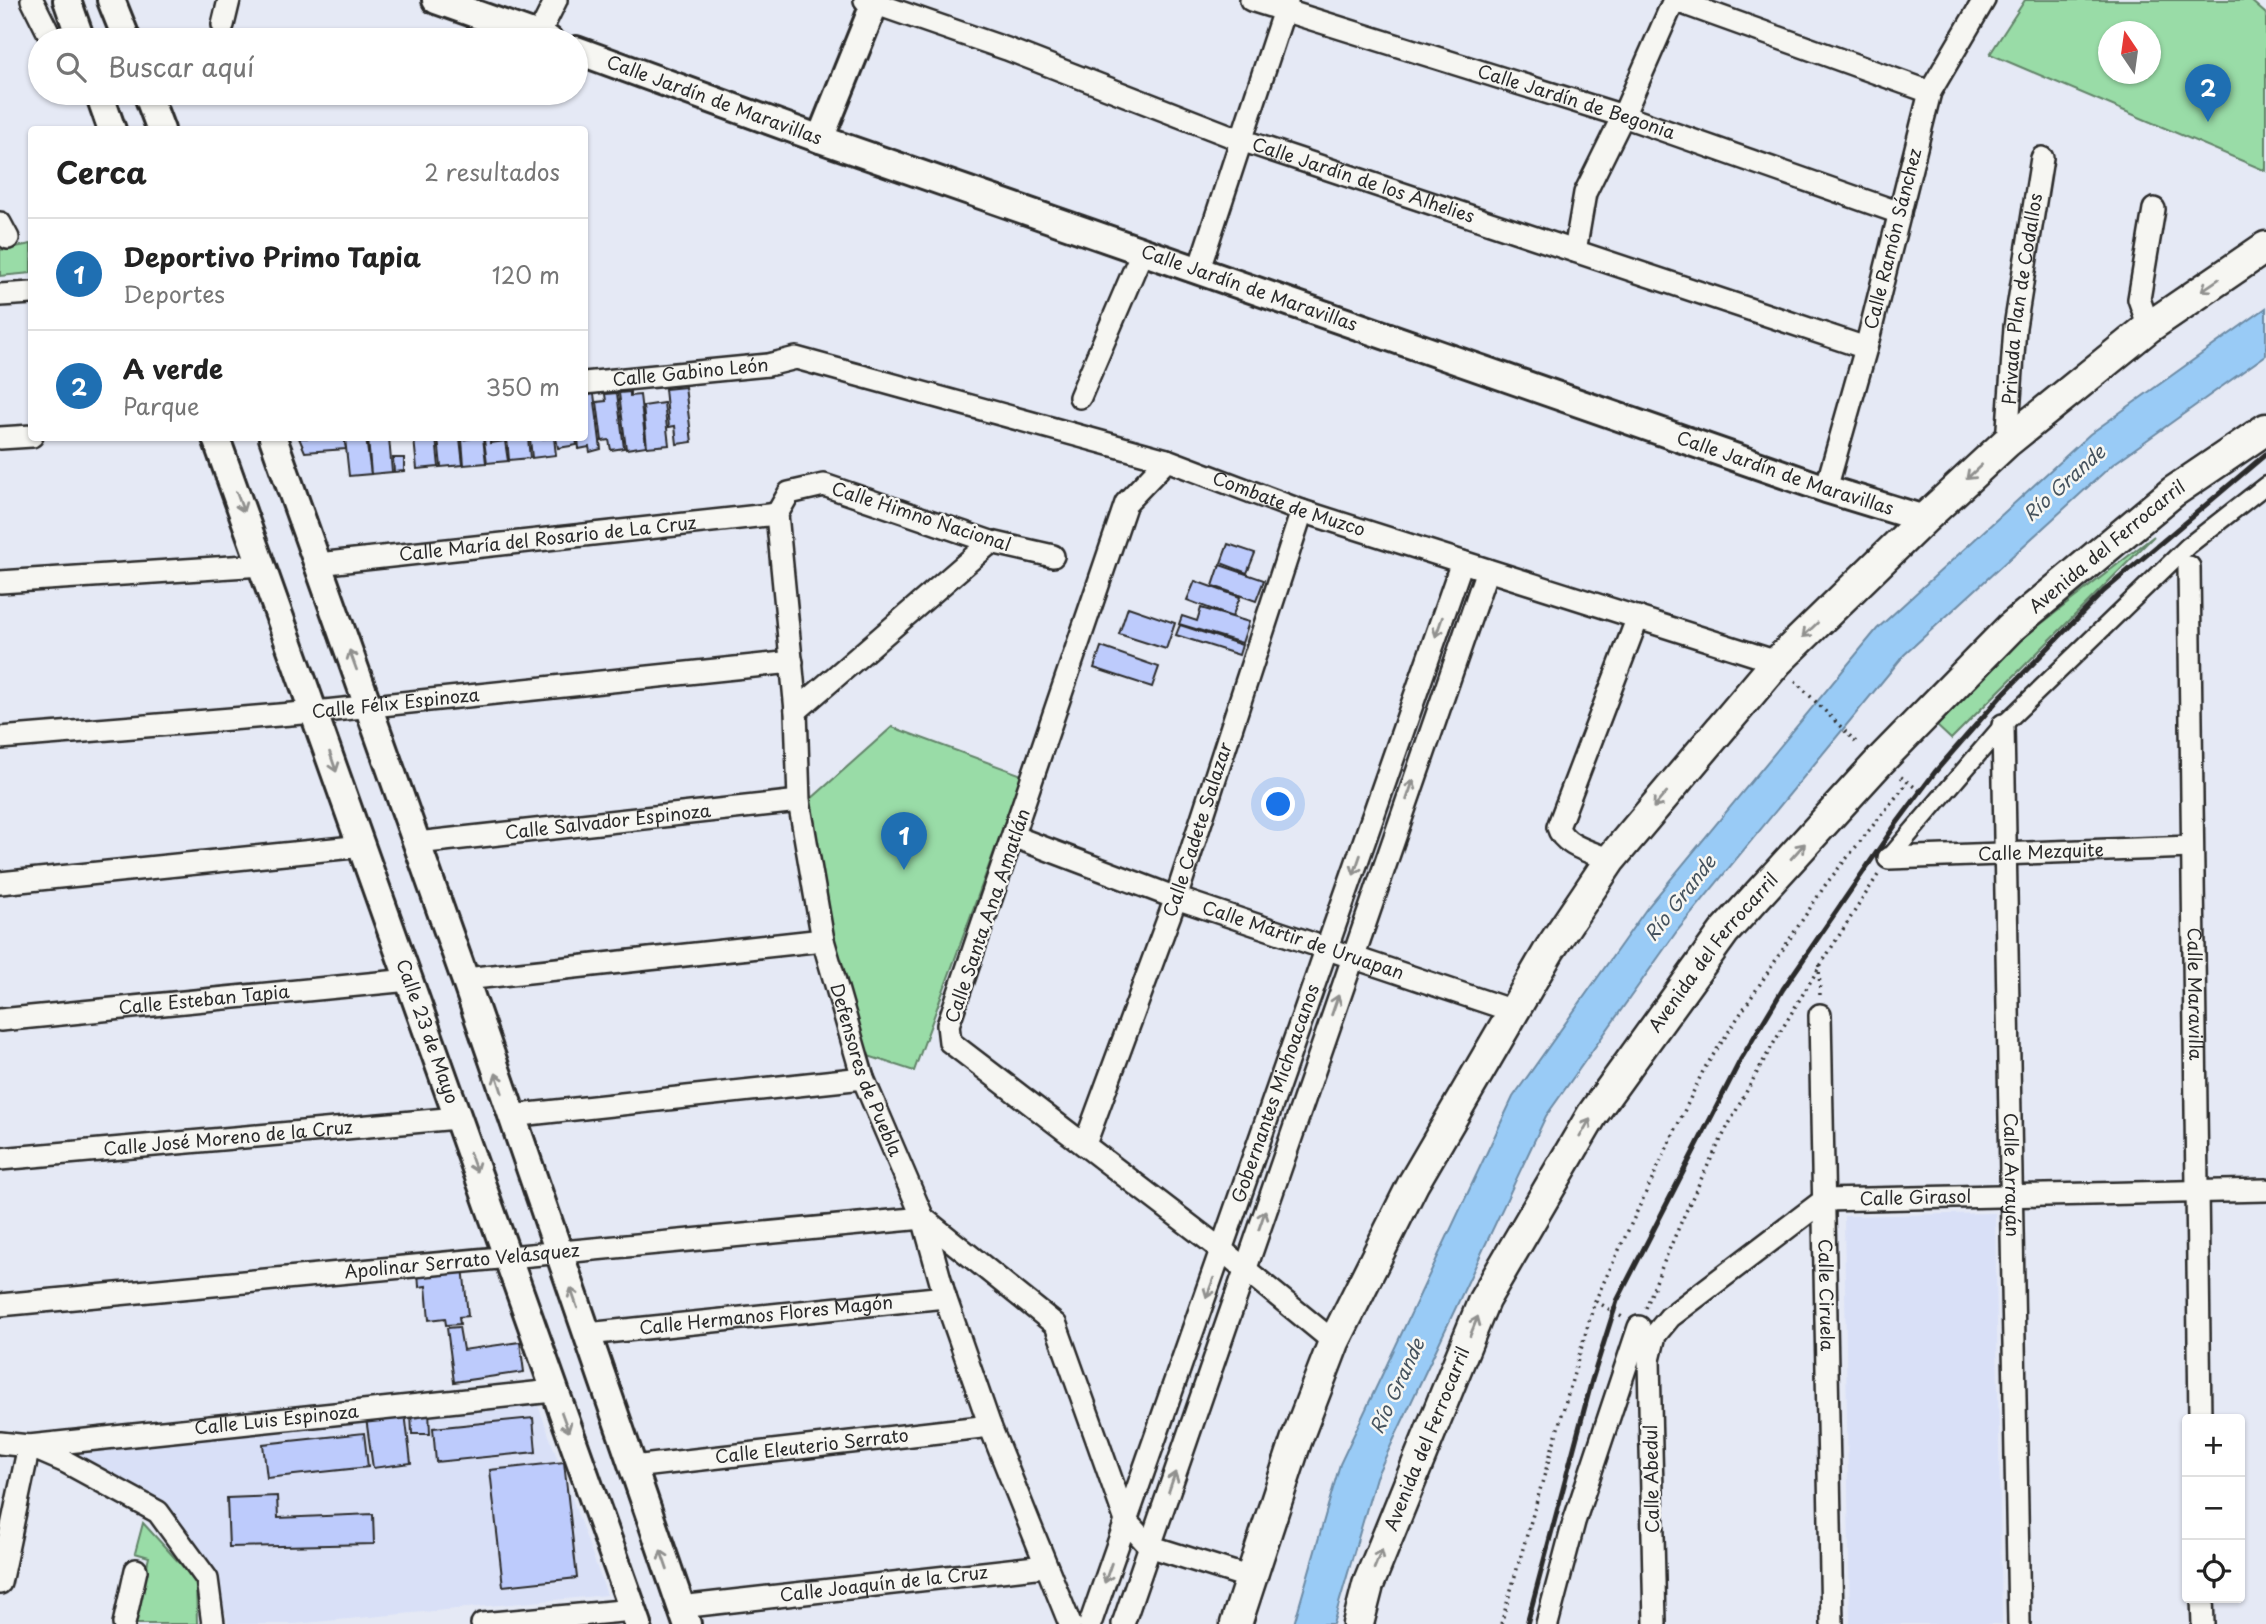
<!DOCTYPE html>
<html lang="es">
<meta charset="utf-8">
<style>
body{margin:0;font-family:"Playpen Sans",sans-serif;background:#f6f6f6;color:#222}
.controls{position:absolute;right:21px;bottom:21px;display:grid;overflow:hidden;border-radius:7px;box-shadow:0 2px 5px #0004}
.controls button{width:63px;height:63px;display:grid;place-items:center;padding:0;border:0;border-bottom:2px solid #e0e0e0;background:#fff;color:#222;font:35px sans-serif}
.compass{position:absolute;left:2098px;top:21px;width:63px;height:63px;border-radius:50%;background:#fff;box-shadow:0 2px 5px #0004;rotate:347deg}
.you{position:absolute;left:1279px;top:805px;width:24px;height:24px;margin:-18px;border:5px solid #fff;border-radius:50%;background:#1a73e8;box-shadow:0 0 0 10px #1a73e833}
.badge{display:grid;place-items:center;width:46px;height:46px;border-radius:50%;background:#1f6fb2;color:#fff;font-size:23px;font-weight:700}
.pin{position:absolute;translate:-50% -58px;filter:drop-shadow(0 2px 4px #0008)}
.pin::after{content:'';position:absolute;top:37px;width:24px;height:21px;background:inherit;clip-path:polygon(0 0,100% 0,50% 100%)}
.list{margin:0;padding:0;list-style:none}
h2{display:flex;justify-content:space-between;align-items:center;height:91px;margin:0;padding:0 28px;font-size:30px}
h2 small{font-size:23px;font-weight:400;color:#767676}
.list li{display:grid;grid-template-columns:46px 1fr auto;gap:21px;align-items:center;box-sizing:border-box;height:112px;padding:0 28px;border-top:2px solid #e0e0e0}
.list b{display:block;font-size:26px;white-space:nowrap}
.list p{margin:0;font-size:23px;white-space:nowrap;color:#767676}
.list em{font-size:23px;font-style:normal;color:#767676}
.icon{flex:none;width:38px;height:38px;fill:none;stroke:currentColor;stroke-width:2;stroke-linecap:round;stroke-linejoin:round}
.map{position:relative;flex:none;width:2266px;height:1624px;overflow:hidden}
.search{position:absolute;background:#fff;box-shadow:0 2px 5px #0004;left:28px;top:28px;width:560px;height:77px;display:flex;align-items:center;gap:18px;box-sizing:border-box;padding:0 24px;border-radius:38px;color:#767676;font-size:26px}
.panel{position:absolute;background:#fff;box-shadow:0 2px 5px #0004;left:28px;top:126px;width:560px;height:315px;border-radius:7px}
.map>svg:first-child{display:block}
</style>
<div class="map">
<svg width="2266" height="1624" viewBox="0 0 2266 1624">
<rect width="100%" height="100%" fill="#e5e9f5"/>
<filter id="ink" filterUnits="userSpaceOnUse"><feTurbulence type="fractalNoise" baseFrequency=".0143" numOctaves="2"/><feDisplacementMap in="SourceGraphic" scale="14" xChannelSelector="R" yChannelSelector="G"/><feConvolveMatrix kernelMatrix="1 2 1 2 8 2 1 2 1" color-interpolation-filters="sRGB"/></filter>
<g filter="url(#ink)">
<!-- built -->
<g fill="#d9e0f7">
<path d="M1995,1213L2002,1624H1850L1844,1216Z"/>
<path d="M538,1405L607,1595L294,1624H228L215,1573L162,1503L72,1451Z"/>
</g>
<!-- green -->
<g fill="#99dca7" stroke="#628469" stroke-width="2" fill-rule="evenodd">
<path d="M2025,0H2250L2266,14V171L1990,54ZM2108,32H2150V74H2108Z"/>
<path d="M31,244V273L0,276V250Z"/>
<path d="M2154,536L1951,739L1937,726L2019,641Z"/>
<path d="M892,727L1022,775L914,1071L862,1054L830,939L810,800Z"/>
<path d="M143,1523L196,1581L197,1624H134L149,1557L135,1553Z"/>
</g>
<!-- water -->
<path fill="#99cbf6" stroke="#6d8ba5" stroke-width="2" d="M2266,308V355L2112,465L1904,655L1677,931L1546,1116L1376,1477L1333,1624H1294L1340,1464L1513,1097L1647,908L1877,629L2090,434Z"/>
<!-- building -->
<g fill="#bdcbfc" stroke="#2b2b2b" stroke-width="2">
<path d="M685,387L692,442L677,444L675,426L669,427L665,389Z"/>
<path d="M630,392V396L640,395L646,446L626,449L619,393Z"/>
<path d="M617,393L624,448L611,450L609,440L602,441L597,402L606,401L605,394Z"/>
<path d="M594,394L601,449L590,452L589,447L579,449L578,438H584V396Z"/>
<path d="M664,403L669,445L647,447L643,406Z"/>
<path d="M299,438H344L346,449L305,452Z"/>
<path d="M345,438H366L371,474L349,476Z"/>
<path d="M368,438H389L392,472L371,474Z"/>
<path d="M414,438H436L439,467L417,469Z"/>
<path d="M438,438H460L463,465L441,467Z"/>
<path d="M472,438H483L486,463L464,465L462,440Z"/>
<path d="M507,438H528L530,458L509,460Z"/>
<path d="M554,438L556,455L532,458L530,439Z"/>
<path d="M556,438H576L577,445L558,448Z"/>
<path d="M490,439V443L505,441L508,461L487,463L484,440Z"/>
<path d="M393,458H404V471L394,472Z"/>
<path d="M1228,544L1255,553L1247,573L1221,563Z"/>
<path d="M1220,565L1264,580L1256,601L1213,586Z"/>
<path d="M1195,581L1240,597L1232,617L1187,600Z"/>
<path d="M1128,607L1175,623L1166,649L1119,634Z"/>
<path d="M1201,608L1249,622L1242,643L1179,624L1182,616L1197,621Z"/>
<path d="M1180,625L1242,645L1239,655L1176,635Z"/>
<path d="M1101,647L1159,667L1152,687L1094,668Z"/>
<path d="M463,1266L468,1316L459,1317L460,1324L446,1325L445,1318L429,1320L426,1286L419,1287L418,1271Z"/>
<path d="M459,1327L463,1350L520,1342L524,1372L454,1382L447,1328Z"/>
<path d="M429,1410L430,1434H412L411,1412Z"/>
<path d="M405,1413L411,1463L373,1468L366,1418Z"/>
<path d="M533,1418L536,1452L436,1462L433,1428Z"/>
<path d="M364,1433L368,1467L267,1478L263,1444Z"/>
<path d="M564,1462L577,1578L503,1586L490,1470Z"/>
<path d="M277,1496L278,1518L373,1514L374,1544L229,1547L227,1498Z"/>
</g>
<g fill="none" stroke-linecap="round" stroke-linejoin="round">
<!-- pedestrian casing -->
<g stroke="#2b2b2b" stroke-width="21">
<path id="pedestrian" d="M1889,858L2003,725L2188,546L2266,485"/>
</g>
<!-- minor casing -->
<g stroke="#2b2b2b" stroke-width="26">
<g id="minor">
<path d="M32,0L52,40"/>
<path id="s1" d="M865,0L1007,49L1241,140L1866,348"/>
<path id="s2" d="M1251,0L1623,116L1900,213"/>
<path d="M1674,0L1930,92"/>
<path d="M223,25L229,0"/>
<path d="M538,36L556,0"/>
<path d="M0,223L8,238"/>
<path d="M1575,251L1585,193L1623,116L1674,0"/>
<path d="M1198,272L1287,1"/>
<path d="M0,295L32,293"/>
<path d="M2149,327L2139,299L2154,209"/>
<path id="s3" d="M584,383L768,365L796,358L1167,460L1302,511L1777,662"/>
<path d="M1080,397L1142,252"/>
<path d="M0,438L32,436"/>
<path id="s4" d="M2007,442L2015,327L2042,158"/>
<path d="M1167,460L1126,503L948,1025L950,1042L1223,1251L1334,1342"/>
<path id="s5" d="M1826,489L1866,348L1930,92L1984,0"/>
<path id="s6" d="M1053,556L991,542L824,485L789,493L777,514L796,711L799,801L823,940L863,1078L923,1218L945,1297L990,1426L1070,1624"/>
<path id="s7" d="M318,564L777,514"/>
<path id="s8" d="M2189,567L2200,1419"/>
<path d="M0,582L262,565"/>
<path d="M796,711L991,542"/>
<path id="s9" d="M2003,725L2019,1624"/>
<path id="s10" d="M0,738L315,712L792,662"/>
<path id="s11" d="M1015,837L1176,898L1513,1011"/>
<path id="s12" d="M417,843L799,801"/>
<path id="s13" d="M1889,858L2192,847"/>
<path d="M1610,860C1592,852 1563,846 1558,827L1638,617"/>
<path d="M0,883L363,846"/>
<path d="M465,979L823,940"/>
<path id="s14" d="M1820,1015L1832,1624"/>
<path id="s15" d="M0,1020L409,980"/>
<path d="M510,1116L863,1078"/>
<path id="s16" d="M1085,1144L1176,898L1302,511"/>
<path id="s17" d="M0,1159L457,1118"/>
<path d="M923,1218L1056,1325L1126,1521L1149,1546L1251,1578"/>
<path id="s18" d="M0,1305L923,1218"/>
<path id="s19" d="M587,1334L945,1297"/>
<path id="s20" d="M0,1443L29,1446L553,1391"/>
<path id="s21" d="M633,1467L990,1426"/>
<path d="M0,1583L29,1446L66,1462L158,1512L207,1579L213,1624"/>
<path d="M2202,1598L2203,1624"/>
<path id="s22" d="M680,1607L1045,1566"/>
<path d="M124,1624L136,1570"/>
<path d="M482,1624L633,1610"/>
<path id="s23" d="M1090,1624L1462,562"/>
<path d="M1123,1624L1487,570"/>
<path d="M1547,1624L1574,1522L1639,1327"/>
<path id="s24" d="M1655,1624L1649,1360L1655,1335L1670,1317L1824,1200L2266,1190"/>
</g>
</g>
<!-- tertiary casing -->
<g stroke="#2b2b2b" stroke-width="32">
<g id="tertiary">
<path d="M67,0L81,40"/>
<path d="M111,0L127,40"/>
<path d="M436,0L549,40"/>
<path id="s25" d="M576,50L820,139L1826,489L1924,519"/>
<path d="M99,93L112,130"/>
<path d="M147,93L161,130"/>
<path d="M820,139L876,0"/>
<path id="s26" d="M216,438L638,1624"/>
<path d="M273,438L465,979L687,1624"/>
</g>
</g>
<!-- secondary casing -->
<g stroke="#2b2b2b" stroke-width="35">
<g id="secondary">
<path d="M1236,1624L1296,1441L1334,1342L1413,1184L1550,949L1610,860L1777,662L1924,519L2007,442L2149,327L2266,247"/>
<path id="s27" d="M1358,1624L1368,1585L1484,1300L1592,1115L1724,932L1880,761L2010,628L2173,492L2266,429"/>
</g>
</g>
<!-- path -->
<g stroke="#2b2b2b" stroke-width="3.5" stroke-dasharray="2 5" stroke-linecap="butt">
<path d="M1795,681L1859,745"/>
<path d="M1901,777L1920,791"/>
<path d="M1819,965L1820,996"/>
<path d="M1596,1301L1622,1317"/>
<path d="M1646,1308C1703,1154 1789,1012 1878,875"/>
<path d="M1501,1624L1595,1301L1704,1069L1826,884L1908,782"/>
</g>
<!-- pedestrian -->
<use href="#pedestrian" stroke="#f6f6f2" stroke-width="16"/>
<!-- minor -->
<use href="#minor" stroke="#f6f6f2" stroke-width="21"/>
<!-- tertiary -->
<use href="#tertiary" stroke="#f6f6f2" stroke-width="26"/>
<!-- secondary -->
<use href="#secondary" stroke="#f6f6f2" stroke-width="30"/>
<!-- rail -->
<path stroke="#2b2b2b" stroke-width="5" d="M1527,1624L1592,1380L1617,1301L1741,1059L1783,989L1894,827L1935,772L2002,695L2104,591L2266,454"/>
</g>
<!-- one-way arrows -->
<defs><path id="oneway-shaft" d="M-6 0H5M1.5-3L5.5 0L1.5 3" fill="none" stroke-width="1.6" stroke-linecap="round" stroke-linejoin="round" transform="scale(1.75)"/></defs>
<g stroke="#90908e">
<use href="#oneway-shaft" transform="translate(2210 285) rotate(146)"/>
<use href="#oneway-shaft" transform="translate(1974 472) rotate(137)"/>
<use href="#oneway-shaft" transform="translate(240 502) rotate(70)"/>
<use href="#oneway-shaft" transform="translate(1439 627) rotate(109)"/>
<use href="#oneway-shaft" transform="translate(1810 630) rotate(136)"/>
<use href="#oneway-shaft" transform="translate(353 660) rotate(-110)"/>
<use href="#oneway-shaft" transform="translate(333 762) rotate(71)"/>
<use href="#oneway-shaft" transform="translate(1410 790) rotate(-71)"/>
<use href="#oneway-shaft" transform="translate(1660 800) rotate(130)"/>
<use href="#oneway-shaft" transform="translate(1798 851) rotate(-48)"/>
<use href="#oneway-shaft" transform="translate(1357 865) rotate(109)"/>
<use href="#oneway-shaft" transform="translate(1335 1005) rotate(-71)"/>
<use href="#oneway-shaft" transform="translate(499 1083) rotate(-108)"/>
<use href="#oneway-shaft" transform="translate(1585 1128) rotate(-60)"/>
<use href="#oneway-shaft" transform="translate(473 1162) rotate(70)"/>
<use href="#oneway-shaft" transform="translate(1262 1220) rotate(-71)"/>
<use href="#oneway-shaft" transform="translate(1210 1288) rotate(110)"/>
<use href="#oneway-shaft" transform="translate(574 1298) rotate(-109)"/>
<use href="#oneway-shaft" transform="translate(1474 1326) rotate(-68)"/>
<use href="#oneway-shaft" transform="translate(565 1422) rotate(70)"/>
<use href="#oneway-shaft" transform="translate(1172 1482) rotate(-71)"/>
<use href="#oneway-shaft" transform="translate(1378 1559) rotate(-68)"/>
<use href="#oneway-shaft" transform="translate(664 1560) rotate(-109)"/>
<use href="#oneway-shaft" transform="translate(1108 1573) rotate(109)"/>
</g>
</g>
<g text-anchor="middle" stroke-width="5" stroke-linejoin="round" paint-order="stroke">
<!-- street labels -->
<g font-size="18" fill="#2b2b2b" stroke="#f6f6f2">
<text dy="6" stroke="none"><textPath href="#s25" startOffset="147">Calle Jardín de Maravillas</textPath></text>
<text dy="6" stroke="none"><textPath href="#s2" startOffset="341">Calle Jardín de Begonia</textPath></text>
<text dy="6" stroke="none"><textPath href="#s1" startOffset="530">Calle Jardín de los Alhelies</textPath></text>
<text dy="6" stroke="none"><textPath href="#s5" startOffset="259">Calle Ramón Sánchez</textPath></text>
<text dy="6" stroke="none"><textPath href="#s25" startOffset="714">Calle Jardín de Maravillas</textPath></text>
<text dy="6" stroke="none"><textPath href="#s4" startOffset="144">Privada Plan de Codallos</textPath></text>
<text dy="6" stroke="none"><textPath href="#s3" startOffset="107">Calle Gabino León</textPath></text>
<text dy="6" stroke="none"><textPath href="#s25" startOffset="1281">Calle Jardín de Maravillas</textPath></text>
<text dy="6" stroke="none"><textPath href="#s3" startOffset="728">Combate de Muzco</textPath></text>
<text transform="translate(921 517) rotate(18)" y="6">Calle Himno Nacional</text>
<text dy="6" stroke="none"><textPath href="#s7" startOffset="231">Calle María del Rosario de La Cruz</textPath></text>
<text dy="6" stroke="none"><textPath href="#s27" startOffset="1332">Avenida del Ferrocarril</textPath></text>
<text dy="6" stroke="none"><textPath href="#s10" startOffset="397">Calle Félix Espinoza</textPath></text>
<text dy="6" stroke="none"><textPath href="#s12" startOffset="192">Calle Salvador Espinoza</textPath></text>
<text dy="6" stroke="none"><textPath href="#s16" startOffset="334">Calle Cadete Salazar</textPath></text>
<text dy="6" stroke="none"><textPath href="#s13" startOffset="152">Calle Mezquite</textPath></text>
<text transform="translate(988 916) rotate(-71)" y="6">Calle Santa Ana Amatlán</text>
<text dy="6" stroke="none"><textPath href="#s11" startOffset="306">Calle Mártir de Uruapan</textPath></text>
<text dy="6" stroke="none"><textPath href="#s27" startOffset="765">Avenida del Ferrocarril</textPath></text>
<text dy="6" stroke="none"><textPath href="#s8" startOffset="427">Calle Maravilla</textPath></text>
<text dy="6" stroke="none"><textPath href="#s15" startOffset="205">Calle Esteban Tapia</textPath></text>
<text dy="6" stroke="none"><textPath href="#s26" startOffset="630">Calle 23 de Mayo</textPath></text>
<text dy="6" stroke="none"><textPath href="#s6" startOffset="866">Defensores de Puebla</textPath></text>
<text dy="6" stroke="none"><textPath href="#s23" startOffset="562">Gobernantes Michoacanos</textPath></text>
<text dy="6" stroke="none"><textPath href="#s17" startOffset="229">Calle José Moreno de la Cruz</textPath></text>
<text dy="6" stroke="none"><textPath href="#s9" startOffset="450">Calle Arrayán</textPath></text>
<text dy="6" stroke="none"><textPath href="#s24" startOffset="598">Calle Girasol</textPath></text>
<text dy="6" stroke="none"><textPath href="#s18" startOffset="464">Apolinar Serrato Velásquez</textPath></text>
<text dy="6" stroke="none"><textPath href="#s14" startOffset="280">Calle Ciruela</textPath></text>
<text dy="6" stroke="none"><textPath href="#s19" startOffset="180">Calle Hermanos Flores Magón</textPath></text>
<text dy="6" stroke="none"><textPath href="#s20" startOffset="278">Calle Luis Espinoza</textPath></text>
<text dy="6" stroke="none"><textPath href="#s27" startOffset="198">Avenida del Ferrocarril</textPath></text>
<text dy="6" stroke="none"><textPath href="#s21" startOffset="180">Calle Eleuterio Serrato</textPath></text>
<text transform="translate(1652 1479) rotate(-91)" y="6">Calle Abedul</text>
<text dy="6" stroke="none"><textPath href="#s22" startOffset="205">Calle Joaquín de la Cruz</textPath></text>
</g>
<!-- water labels -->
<g font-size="19" font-style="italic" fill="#46535e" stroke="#f6f6f2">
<text transform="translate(2064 483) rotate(-42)" y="7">Río Grande</text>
<text transform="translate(1680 898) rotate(-52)" y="7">Río Grande</text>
<text transform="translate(1397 1386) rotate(-65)" y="7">Río Grande</text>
</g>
</g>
</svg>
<div class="controls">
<button>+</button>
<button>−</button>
<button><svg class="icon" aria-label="locate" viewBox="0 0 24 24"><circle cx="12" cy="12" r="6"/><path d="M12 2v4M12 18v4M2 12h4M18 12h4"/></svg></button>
</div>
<svg class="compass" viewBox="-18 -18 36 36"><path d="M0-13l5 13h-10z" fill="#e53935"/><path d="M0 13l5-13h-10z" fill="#767676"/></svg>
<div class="you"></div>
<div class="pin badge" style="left:904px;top:870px">1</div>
<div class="pin badge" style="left:2208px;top:122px">2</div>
<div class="search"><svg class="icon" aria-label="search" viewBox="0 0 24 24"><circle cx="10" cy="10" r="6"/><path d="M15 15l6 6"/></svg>Buscar aquí</div>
<section class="panel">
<h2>Cerca<small>2 resultados</small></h2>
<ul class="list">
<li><span class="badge">1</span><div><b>Deportivo Primo Tapia</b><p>Deportes</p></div><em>120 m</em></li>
<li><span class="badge">2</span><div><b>A verde</b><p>Parque</p></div><em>350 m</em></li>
</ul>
</section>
</div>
